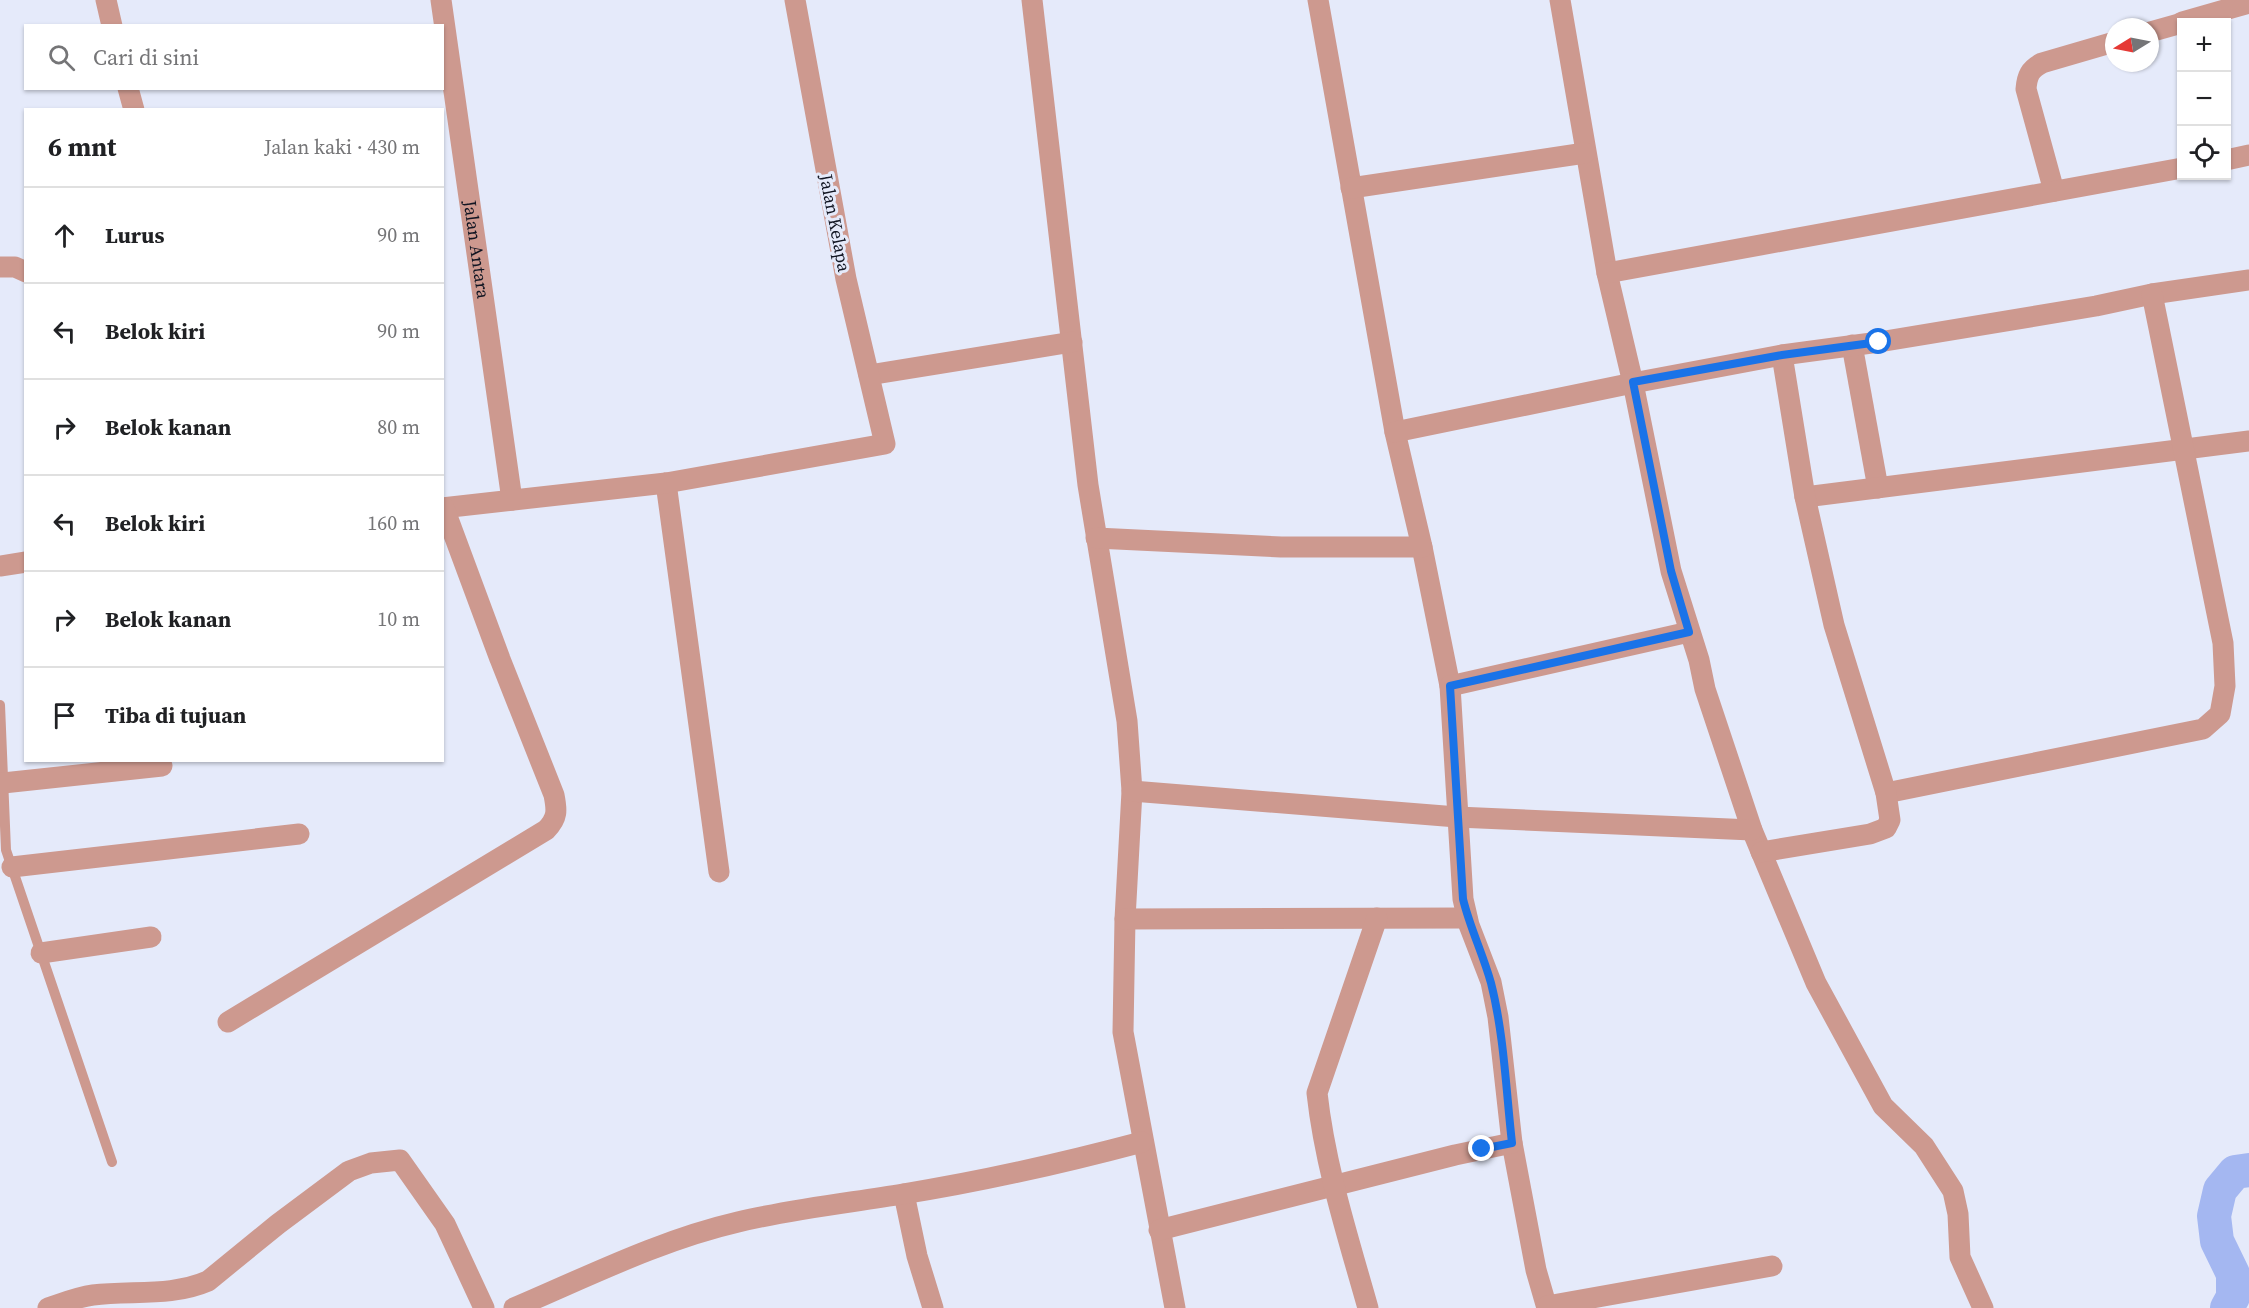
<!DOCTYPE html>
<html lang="id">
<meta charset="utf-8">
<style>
body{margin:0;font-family:"Source Serif 4",serif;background:#f6f6f6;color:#202124}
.controls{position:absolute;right:18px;top:18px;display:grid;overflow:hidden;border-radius:0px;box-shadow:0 2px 4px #0004}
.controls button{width:54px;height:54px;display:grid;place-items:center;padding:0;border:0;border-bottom:2px solid #e0e0e0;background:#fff;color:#202124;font:30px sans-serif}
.compass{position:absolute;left:2105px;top:18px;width:54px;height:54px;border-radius:50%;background:#fff;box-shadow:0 2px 4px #0004;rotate:260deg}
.stop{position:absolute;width:18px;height:18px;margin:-14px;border:4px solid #1a73e8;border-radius:50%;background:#fff}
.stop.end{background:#1a73e8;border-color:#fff;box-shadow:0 2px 6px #0008}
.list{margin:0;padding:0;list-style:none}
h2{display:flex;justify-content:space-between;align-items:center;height:78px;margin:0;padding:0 24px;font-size:26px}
h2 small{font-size:20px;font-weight:400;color:#757577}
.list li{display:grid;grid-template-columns:39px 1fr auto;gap:18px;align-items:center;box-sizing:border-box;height:96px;padding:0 24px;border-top:2px solid #e0e0e0}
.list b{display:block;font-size:22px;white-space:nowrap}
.list em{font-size:20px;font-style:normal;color:#757577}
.icon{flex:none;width:33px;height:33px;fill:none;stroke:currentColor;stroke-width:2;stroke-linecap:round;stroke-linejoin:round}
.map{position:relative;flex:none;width:2249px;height:1308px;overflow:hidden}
.search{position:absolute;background:#fff;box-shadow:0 2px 4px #0004;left:24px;top:24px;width:420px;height:66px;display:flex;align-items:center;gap:15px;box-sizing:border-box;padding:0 21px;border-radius:0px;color:#757577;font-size:22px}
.panel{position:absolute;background:#fff;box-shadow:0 2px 4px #0004;left:24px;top:108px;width:420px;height:654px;border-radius:0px}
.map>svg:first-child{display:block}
</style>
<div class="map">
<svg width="2249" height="1308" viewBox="0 0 2249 1308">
<rect width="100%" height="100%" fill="#e5eafa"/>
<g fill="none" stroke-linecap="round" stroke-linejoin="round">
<!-- river -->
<path stroke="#a4b7f1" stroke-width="34" d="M2227,1308L2233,1297V1274L2217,1241L2214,1216L2220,1190L2235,1172L2249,1170"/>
<!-- lane -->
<path stroke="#cd998f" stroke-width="10" d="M0,705L6,850L112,1162"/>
<!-- street -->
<g stroke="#cd998f" stroke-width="21">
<path d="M106,0L112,26"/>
<path id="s1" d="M441,0L512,500"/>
<path d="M1032,0L1088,485L1127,721L1132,791L1125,919L1123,1032L1175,1308"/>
<path d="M1318,0L1395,432L1422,547L1450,686L1463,899L1469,925L1491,982L1498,1017L1512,1143L1536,1270L1547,1308"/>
<path d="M1560,0L1607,273L1633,383L1671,571L1699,660L1705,689L1752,830L1816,983L1883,1106L1924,1146L1953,1191L1958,1214L1960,1257L1983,1308"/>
<path d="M2182,22L2249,3"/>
<path d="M2150,32L2182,23"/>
<path d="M128,88L134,110"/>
<path d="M2226,160L2249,155"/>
<path d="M1351,188L1585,153"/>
<path d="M2054,191L2026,89C2027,76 2030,69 2042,63L2114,42"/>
<path d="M0,267H15L26,272"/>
<path d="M1607,273L2182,168"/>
<path d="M1852,345L1878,488"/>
<path d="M869,375L1072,342"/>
<path d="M1395,432L1633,383L1782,355L1879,342L2096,306L2152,294L2249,280"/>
<path d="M666,483L719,872"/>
<path d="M1805,497L2249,441"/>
<path d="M442,508L666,483L885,444L846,279L795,0"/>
<path d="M1096,538L1281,547H1422"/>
<path d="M0,566L26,562"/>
<path d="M1450,686L1689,632"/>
<path d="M3,783L162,766"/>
<path d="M1132,791L1457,817L1752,830"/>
<path d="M1886,793L2203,729L2220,714L2225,686L2223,643L2152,294"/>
<path d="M1761,852L1870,834L1886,828L1890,820L1886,793L1834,625L1805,497L1782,355"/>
<path d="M12,867L299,834"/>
<path d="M1125,919L1467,918"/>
<path d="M41,953L151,937"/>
<path d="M228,1022L546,830C558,818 557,810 554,795L500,659L444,508"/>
<path d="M904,1194L917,1256L933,1308"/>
<path d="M1159,1230L1455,1155L1512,1143"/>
<path d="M1547,1306L1772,1266"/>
<path d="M48,1308C63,1303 78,1297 93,1295C132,1290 171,1297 208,1281L278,1224L349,1171L371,1163L400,1160L445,1224L484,1308"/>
<path d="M514,1308C587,1277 660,1240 738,1222C792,1209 848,1203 903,1194C984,1181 1063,1163 1142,1142"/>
<path d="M1368,1308C1348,1237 1325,1166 1317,1093L1377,918"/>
</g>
</g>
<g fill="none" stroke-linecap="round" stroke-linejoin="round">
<!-- route -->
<path stroke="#1a73e8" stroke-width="8" d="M1482,1149L1512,1143C1506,1090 1504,1034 1491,983C1483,954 1470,928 1463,899L1450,686L1689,632L1671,571L1633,382L1782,355L1879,342"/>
</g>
<g text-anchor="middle" stroke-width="6" stroke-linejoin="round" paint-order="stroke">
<!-- street labels -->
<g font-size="18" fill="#121623" stroke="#e5eafa">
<text transform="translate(835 223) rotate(79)" y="6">Jalan Kelapa</text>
<text dy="6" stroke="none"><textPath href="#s1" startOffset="252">Jalan Antara</textPath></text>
</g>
</g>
</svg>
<div class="controls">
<button>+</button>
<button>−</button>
<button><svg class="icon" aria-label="locate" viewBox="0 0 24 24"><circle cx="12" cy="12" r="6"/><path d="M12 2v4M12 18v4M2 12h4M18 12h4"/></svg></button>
</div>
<svg class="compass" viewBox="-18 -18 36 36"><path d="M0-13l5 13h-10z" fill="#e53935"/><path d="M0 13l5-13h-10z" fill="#757577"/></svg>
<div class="stop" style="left:1879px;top:342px"></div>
<div class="stop end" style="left:1482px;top:1149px"></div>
<div class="search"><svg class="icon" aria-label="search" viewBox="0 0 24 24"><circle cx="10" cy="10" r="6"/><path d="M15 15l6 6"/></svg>Cari di sini</div>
<section class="panel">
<h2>6 mnt<small>Jalan kaki · 430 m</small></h2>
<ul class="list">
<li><svg class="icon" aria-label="ahead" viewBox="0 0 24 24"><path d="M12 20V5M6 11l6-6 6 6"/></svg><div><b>Lurus</b></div><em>90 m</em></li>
<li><svg class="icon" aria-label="left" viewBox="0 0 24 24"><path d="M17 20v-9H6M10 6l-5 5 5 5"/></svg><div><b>Belok kiri</b></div><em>90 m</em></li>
<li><svg class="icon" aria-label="right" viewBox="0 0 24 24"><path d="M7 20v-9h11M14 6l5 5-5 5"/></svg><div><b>Belok kanan</b></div><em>80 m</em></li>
<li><svg class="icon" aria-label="left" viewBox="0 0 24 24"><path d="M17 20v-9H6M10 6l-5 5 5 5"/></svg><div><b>Belok kiri</b></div><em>160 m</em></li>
<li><svg class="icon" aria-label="right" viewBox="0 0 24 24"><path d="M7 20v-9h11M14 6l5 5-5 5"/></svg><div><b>Belok kanan</b></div><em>10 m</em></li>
<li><svg class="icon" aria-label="arrive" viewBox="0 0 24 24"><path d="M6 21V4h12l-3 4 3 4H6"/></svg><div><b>Tiba di tujuan</b></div></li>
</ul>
</section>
</div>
